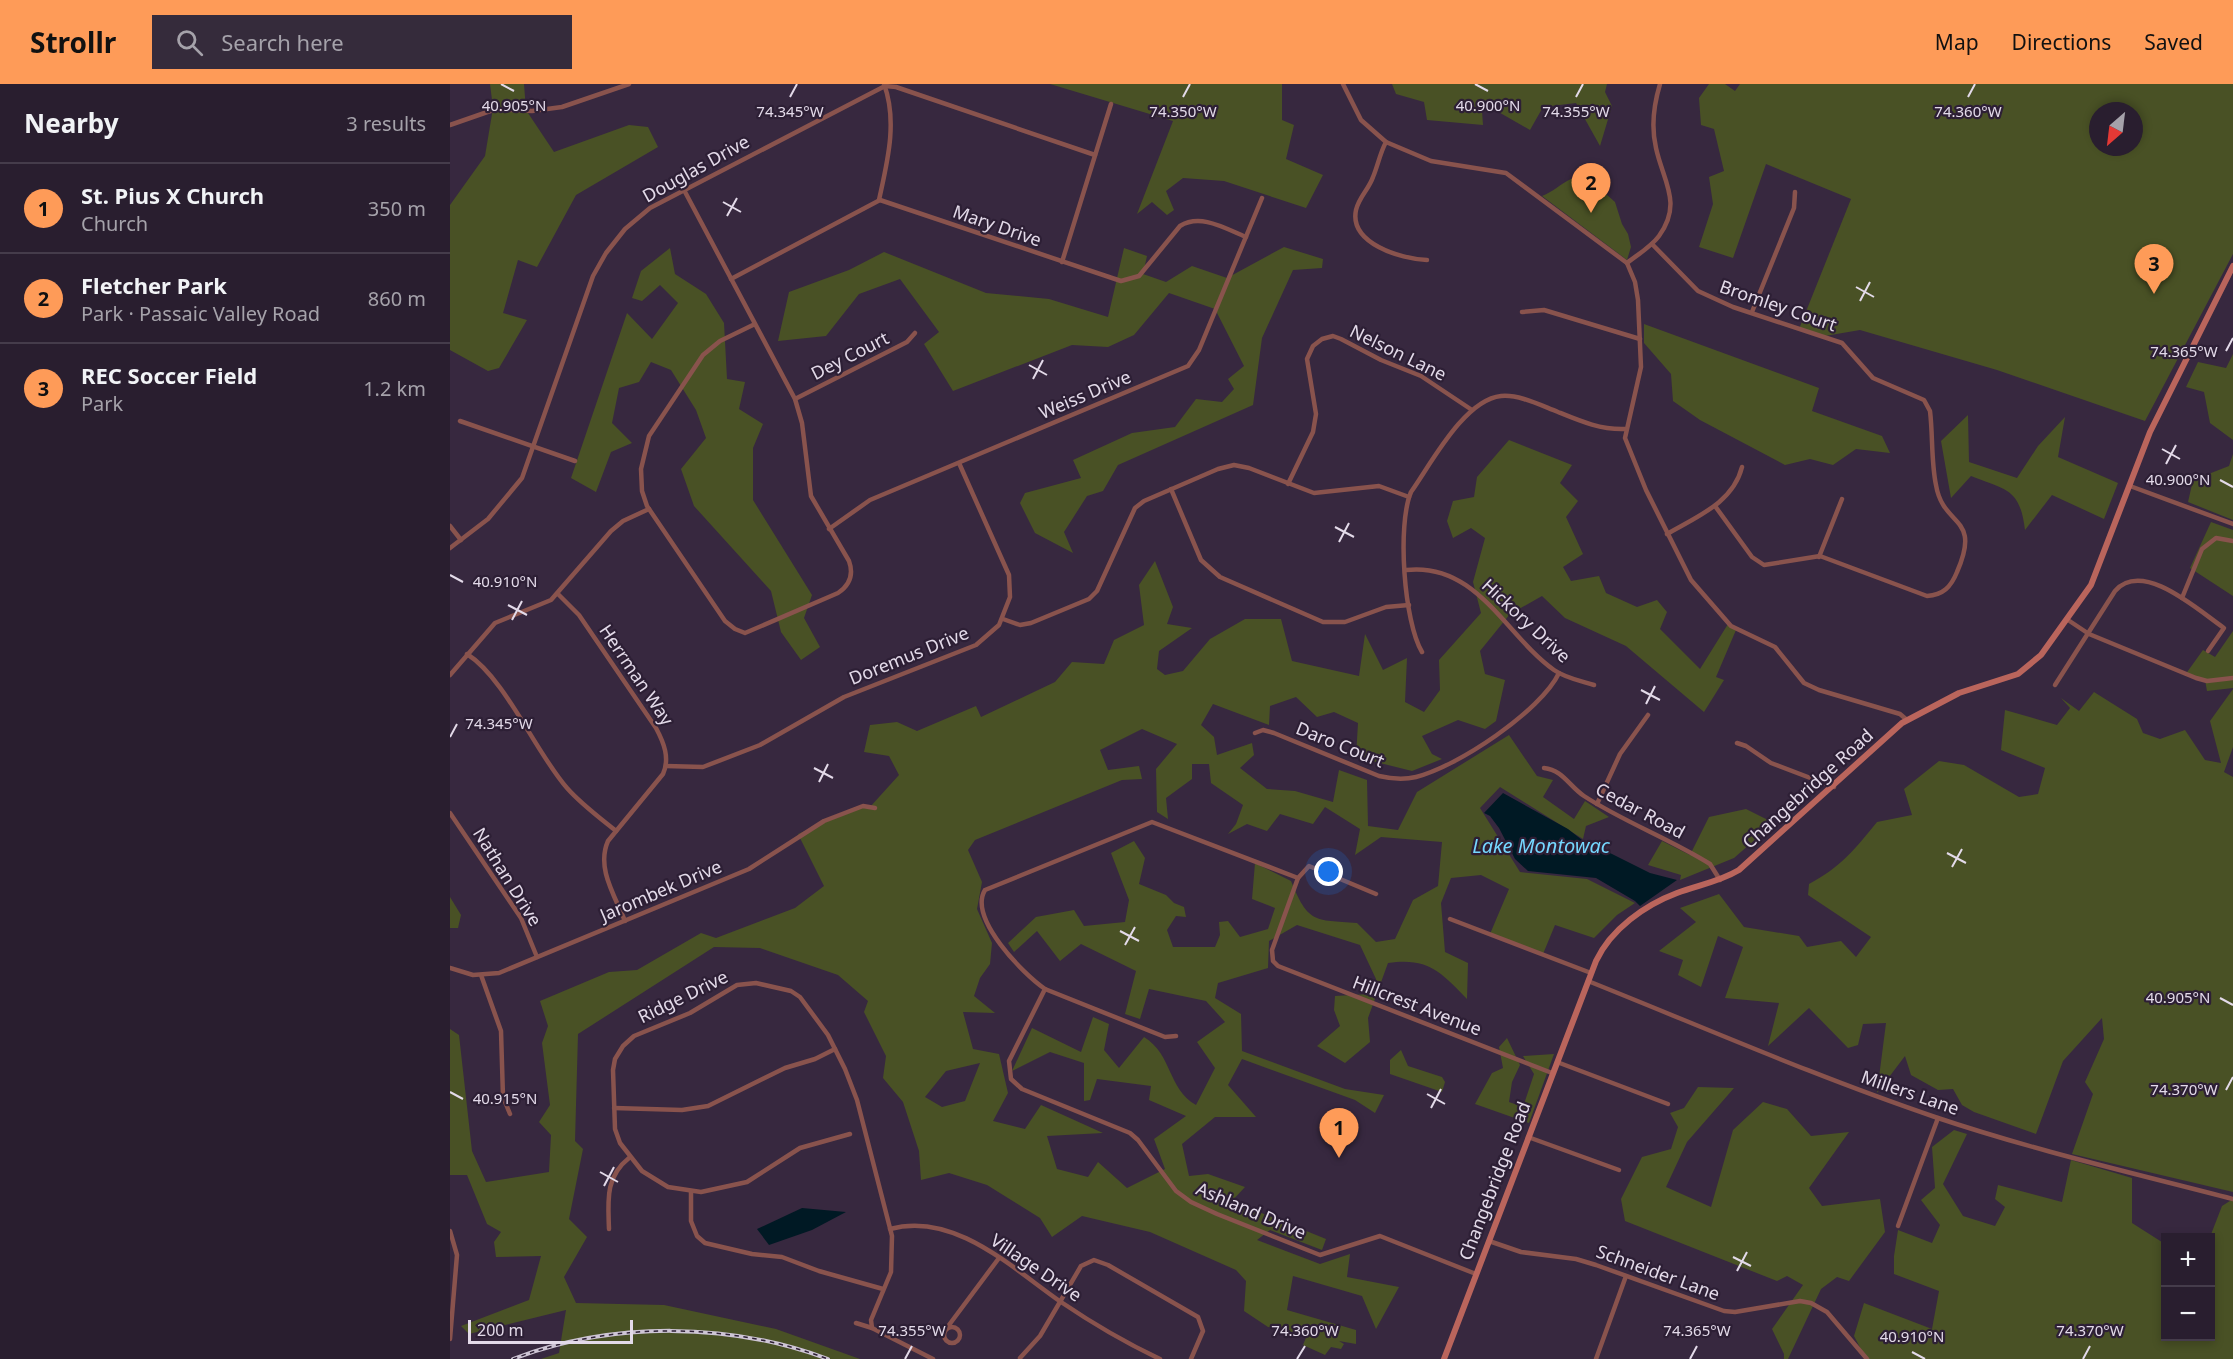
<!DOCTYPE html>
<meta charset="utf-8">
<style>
body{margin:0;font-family:"Noto Sans",sans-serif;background:#352b3b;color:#f1f3f6}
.controls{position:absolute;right:18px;bottom:18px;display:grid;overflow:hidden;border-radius:0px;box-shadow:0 3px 9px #0003}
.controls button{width:54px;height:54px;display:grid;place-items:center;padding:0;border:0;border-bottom:2px solid #453c4b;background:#291e2f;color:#f1f3f6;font:30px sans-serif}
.compass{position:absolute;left:1639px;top:18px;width:54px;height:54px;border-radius:50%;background:#291e2f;box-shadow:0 3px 9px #0003;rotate:208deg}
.scale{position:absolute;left:18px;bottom:15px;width:165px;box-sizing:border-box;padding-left:6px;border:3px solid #e3dae9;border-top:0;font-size:16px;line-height:21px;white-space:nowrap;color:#e3dae9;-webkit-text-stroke:4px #2d1f35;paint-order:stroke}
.you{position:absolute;left:879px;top:788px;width:21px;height:21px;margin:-15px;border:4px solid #fff;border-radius:50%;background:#1a73e8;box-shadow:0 0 0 9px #1a73e833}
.badge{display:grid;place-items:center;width:39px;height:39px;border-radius:50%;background:#fe9b58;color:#111;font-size:20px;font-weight:700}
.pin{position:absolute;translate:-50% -50px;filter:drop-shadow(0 2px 3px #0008)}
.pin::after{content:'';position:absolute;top:32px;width:21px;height:18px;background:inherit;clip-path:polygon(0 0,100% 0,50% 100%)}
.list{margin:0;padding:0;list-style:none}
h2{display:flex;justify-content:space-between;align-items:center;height:78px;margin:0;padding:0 24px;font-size:26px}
h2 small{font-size:20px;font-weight:400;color:#a5a2aa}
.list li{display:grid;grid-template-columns:39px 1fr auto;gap:18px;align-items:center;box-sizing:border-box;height:90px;padding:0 24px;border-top:2px solid #453c4b}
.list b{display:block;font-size:22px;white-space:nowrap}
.list p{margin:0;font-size:20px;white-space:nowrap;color:#a5a2aa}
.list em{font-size:20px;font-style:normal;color:#a5a2aa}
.icon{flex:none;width:33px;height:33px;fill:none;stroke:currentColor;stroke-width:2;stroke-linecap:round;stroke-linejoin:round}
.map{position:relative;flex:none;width:1783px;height:1275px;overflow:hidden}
header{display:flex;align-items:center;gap:36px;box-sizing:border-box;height:84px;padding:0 30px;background:#fe9b58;color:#111}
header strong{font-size:28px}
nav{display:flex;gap:33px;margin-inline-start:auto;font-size:21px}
.search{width:420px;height:54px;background:#352b3b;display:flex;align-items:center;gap:15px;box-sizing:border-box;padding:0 21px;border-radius:0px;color:#a5a2aa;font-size:22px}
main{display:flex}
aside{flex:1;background:#291e2f}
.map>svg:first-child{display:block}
</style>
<header>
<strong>Strollr</strong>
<div class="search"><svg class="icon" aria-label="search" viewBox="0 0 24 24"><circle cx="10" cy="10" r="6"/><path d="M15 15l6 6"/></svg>Search here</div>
<nav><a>Map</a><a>Directions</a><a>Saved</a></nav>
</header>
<main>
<aside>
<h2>Nearby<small>3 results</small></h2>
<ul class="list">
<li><span class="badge">1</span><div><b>St. Pius X Church</b><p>Church</p></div><em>350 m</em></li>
<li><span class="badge">2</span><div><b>Fletcher Park</b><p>Park · Passaic Valley Road</p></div><em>860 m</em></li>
<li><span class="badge">3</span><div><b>REC Soccer Field</b><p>Park</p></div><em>1.2 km</em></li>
</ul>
</aside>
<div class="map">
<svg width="1783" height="1275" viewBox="0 0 1783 1275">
<rect width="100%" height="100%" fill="#37283f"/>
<!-- green -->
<g fill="#495125" fill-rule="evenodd">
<path d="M40,0H74L76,26L104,68L179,41L198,43L208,63L126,111L87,183L68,176L53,229L77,236L49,284L38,287L0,266V121L35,72L43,24Z"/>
<path d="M600,0H832V36L844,41L836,75L873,91L856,124L774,97L733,94L716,107L724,126L717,131L702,118L687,130L723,37Z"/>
<path d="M942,0H1157L1155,8L1162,22L1150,62L1126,19L1093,23L1080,46L1045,26L1032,27L1033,41L977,36L974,18L946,10Z"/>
<path d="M1259,0H1275L1285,7L1290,0H1783V170L1695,337L1547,286L1410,246L1375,252L1349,245L1401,115L1316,80L1283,174L1249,163L1263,120L1259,93L1274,87L1264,45L1251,41L1249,14ZM1648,27H1684V63H1648Z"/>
<path d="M1121,95H1139L1165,118L1172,140L1178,150L1181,163L1177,176L1092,112C1103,108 1110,100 1121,95Z"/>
<path d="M834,163L873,175L872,184L843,186L812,254L803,321L668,381L653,407L637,412L614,448L623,469L585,449L570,419L575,409L631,394L623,376L682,349L725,343L746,315L772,318L784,305L778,295L794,282L765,225L719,209L684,251L658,263L622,261L503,307L474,260L489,248L450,195L409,210L376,252L328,257L339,208L399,186L434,168L536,209L599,215L658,233L674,164L697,172L693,190L716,198L742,182L777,194Z"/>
<path d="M220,164L225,190L256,210L274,239L277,295L295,298L289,325L313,340L303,364V416L362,511L354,534L370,563L351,576L331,548L321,507L244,422L231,385L256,354L246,326L221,286L201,278L189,298L169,304L162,339L182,359L161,368L146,408L121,394L177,229L202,255L228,219L210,201L192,217L182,214L191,187Z"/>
<path d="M1194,240L1369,304L1362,327L1432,352L1440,369L1406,365L1383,381L1360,375L1335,381L1250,336L1223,317L1221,290L1194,259Z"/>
<path d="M1783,270V356L1760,339L1754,308L1736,303L1748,278L1776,284Z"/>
<path d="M1518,331L1519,378L1567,394L1588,362L1615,333L1608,373L1668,399L1654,435L1602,411L1575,446C1570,404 1556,406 1521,392L1501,414L1491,357Z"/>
<path d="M1059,356L1122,381L1110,399L1128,417L1116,433L1133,470L1113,483L1121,497L1149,492L1156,509L1187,523L1207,516L1217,528L1210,545L1250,585L1278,540L1286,546L1266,593L1274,596L1254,628L1176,562L1115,534L1092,512L1060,530L1030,567L1035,590L1055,596L1046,637L1035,645L1008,636L972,652L982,670L992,675L962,687L906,673L908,639L884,628L867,633L846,613L820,622L819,641L763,620L751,641L764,653L767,671L802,659L804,671L790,684L817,705L845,707L883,718L889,686L917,696L918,742L948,746L967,708L1059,651L1087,692L1103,696L1093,713L1124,735L1135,717L1159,733L1136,742L1133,755L1050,703L1030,724L1070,788L1137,795L1185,819L1167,831L1144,854L1105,841L1093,870L1040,850L1059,805L1031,791L1001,794L991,819L995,868L1018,879L1017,915C991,888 978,873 938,879L918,934L920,958L895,979L867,962L890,942L884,926L885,912L920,910L926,895L910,861L847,841L819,857L818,884L768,899L765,914L791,930L792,967L895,1005L934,1011L925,1029L905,1016L792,975L778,1001L806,1033H765L732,1060L739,1092L758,1090L795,1103L782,1117L876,1155L872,1166L820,1146L807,1156L870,1180L900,1170L897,1193L949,1203L926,1245L912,1212L843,1192L837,1226L906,1246V1260L889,1257L894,1260L891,1265L881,1263L875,1271L853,1261L857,1251L818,1243L794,1227L796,1197L786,1186L700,1148L632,1132L602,1153L590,1134L537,1101L499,1089L471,1096L469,1067L453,1018L433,994L436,972L414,928L418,917L388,891L310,864L264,863L128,950L125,1057L133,1065L119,1135L137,1153L114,1193L126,1219L214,1221L326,1245L410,1275H91L109,1269L116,1226L19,1250L11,1242L79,1216L91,1172L46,1173L44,1158L51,1148L37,1140L17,1091H0V945L9,951L22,1067L36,1098L99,1088L101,1051L89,1038L100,1021L92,959L98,942L90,917L159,888L187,886L251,849L266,854L345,824L374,802L348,750L405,725L420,723L449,691L439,672L414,668L420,641L447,638L467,647L526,622L531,633L605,598L622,578L654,580L664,556L694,541L689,501L705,477L723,523L717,540L742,544L709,567L707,585L715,591L733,587L760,555L795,535H831L842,577L909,592L915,550L933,586L957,574L955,618L974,628L990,606L989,576L1031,529L1023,498L1035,454L1021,444L1003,454L997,437L1003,417L1024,413L1027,393ZM692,645L727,660L706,685L707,728L718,735L716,714L742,695V680H759L761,699L793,721L786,740L778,750L797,740L817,747L830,730L863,740L875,723L910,745L905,771L931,753L992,758L988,802L963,816L945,855L926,858L907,839C864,836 858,839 841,797L805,779L802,815L825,824L818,845L790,853L778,837L769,838L770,851L765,863H723L717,846L726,832L736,833L734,823L724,819L716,811L689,800L695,774L684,757L661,769L679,816L675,838L634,842L624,826L586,833L558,859L564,868L587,847L610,877L631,860L686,887L675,930L690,935L699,905L756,917L775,938L747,958L765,984L746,1021C717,1004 723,971 694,953L669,984L654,966L659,940L643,933L631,968L582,944L562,987L600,968L634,979V1017L640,1016L647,995L701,1002L699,1016L736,1032L704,1055L715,1085L677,1104L648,1078L638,1093L607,1085L597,1052L653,1049L591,1021L575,1045L543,1037L558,1009L549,970L523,965L513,928L545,929L524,912L530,894L540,880L542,859L527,825L532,798L518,766L525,756L672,696L692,695L689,682L658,686L650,666ZM530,979L515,1017L492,1023L475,1013L496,987Z"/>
<path d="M1783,370V436L1738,418L1743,396L1779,382Z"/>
<path d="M1761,438L1783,446V512L1740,484Z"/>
<path d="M1783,547V604L1757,607L1755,596L1735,591L1753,566L1765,573Z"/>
<path d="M1783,605V663L1774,688L1783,693V1108L1622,1070L1643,1010L1635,998L1654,955L1652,934L1613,977L1586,1050L1524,1028L1512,1021L1503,1005L1488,1006L1461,991L1455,972L1427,1009L1436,939L1413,940L1408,961L1398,964L1359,924L1318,962L1329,919L1275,914L1293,863L1268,852L1251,903L1228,891L1233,876L1209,867L1246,838L1230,824L1269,810L1294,843L1349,852L1357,863L1391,857L1406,873L1421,853L1358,811L1359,800C1391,783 1405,765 1427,738L1462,731L1454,705L1489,677L1514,681L1569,713L1588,710L1595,684L1551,666L1555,626L1607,641L1620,624L1611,614L1629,627L1644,608L1687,635L1693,649L1710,655L1735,646L1755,676L1771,679L1760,637Z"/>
<path d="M1296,725L1324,739L1284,774L1230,796L1231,791L1198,781L1212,757L1240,771L1259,733Z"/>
<path d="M0,813L11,831L8,844H0Z"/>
<path d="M1057,954L1070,981L1062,998L1059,1018L1073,1023L1084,990L1073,972L1104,970L1079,1039L1025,1020L1042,989L1053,984L1049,963Z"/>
<path d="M951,966L958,982L992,993L995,998L992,1008L940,990V976Z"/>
<path d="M1248,1003L1284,1004L1237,1058L1216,1103L1261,1123L1283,1046L1313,1018L1337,1025L1361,1052L1399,1048L1359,1104L1372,1122L1430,1115L1435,1148L1399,1197L1387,1193L1371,1205L1338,1275H1334V1270L1322,1245L1353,1201L1337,1192L1327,1197L1175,1137L1171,1115L1192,1073L1221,1065L1228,1043L1220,1029L1234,1024Z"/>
<path d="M1504,1046L1517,1050L1493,1100L1513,1132L1545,1142L1555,1123L1545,1115L1548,1101L1612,1118L1621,1076L1682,1094V1139L1715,1160L1716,1252H1760V1153L1772,1122L1783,1115V1275H1416L1404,1252L1414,1219L1482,1245L1489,1207L1444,1190V1172L1448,1146L1482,1159L1490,1141L1471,1116L1485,1104L1482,1063Z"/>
</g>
<!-- water -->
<g fill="#001924">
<path d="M1053,709L1118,745L1141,763L1156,767L1200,789L1227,796L1190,822L1185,817L1146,794L1078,787L1065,775L1049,744L1040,732L1034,729Z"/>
<path d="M352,1124L396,1128L362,1146L319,1161L307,1145Z"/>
</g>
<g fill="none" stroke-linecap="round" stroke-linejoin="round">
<!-- street -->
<g stroke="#89534d" stroke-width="4.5">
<path d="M893,0L911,36L936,58L981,77L1056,89L1177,179L1185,198L1188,216L1191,283L1175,354L1196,406L1241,496L1281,542L1325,563L1354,599L1369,606L1450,630L1457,636"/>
<path d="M0,41L46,25L82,27L112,23L179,0"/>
<path d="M936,58C930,69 928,81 923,93C919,105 909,113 906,126C899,159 950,175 977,176"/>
<path d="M234,106L345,315L352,339L361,412L399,477C404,491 400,501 388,509L295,549L285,545L275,537L197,422L192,407L191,385L199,352L253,271L270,257L305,240"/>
<path d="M429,116C437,79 448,38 434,0"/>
<path d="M1202,160L1248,207L1283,223L1392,259L1423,294L1474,316L1480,327C1483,352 1481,377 1486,401C1493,444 1532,431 1507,488C1501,503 1493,511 1477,512L1370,472L1314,481L1302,473L1265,422"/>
<path d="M612,178L661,20"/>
<path d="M1177,179C1187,171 1201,163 1209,152C1233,119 1213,97 1206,64C1201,43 1204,20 1210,0"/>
<path d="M281,195L430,116L671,197L689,192L730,142C751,129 776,145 796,153"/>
<path d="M1072,228L1094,226L1190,255"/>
<path d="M1302,228L1344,124L1345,108"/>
<path d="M345,315L457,258L465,249"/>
<path d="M10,337L125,377"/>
<path d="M838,400L863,348L866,330L857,275L863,262L872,255L883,252L891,255L931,276L971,292L1022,326"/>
<path d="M1680,402L1783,440"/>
<path d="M721,405L751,476L770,493L873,538H895L936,523L959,521"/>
<path d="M0,442L11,456"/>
<path d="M379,445L420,416L738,282L749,266L812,114"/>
<path d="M1217,450C1246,433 1283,419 1292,383"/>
<path d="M0,464L38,435L72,394L143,192L156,169L175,145L200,124L435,2L446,3L645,71"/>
<path d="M1369,473L1392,415"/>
<path d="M956,486C1027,478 1055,551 1104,586C1115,594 1131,597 1144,601"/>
<path d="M108,510L129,531L206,644C214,659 220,674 213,690L158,757C146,784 165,812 175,837"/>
<path d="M1732,514L1752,465L1766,454L1783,457"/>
<path d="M553,535L570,541L581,539L639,515L647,507L685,424L694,417L768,385L784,381L799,384L864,409L929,402L959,413"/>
<path d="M1618,536L1639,550L1746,594L1757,597L1783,594"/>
<path d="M972,568C954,538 947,441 961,408C981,380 1014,316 1051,312C1069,310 1092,322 1108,328C1130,337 1151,346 1175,345"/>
<path d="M17,570C55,594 86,669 117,704C131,720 150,734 166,747"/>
<path d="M0,591L45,539L101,516L161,447L173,437L199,425"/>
<path d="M1605,601L1665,507C1693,475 1749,527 1774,544L1758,567"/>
<path d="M805,649L813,646L824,649L929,692C942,695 953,696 966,693C1007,683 1091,627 1109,589"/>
<path d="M1287,659L1296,662L1321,679L1384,703"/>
<path d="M216,682L253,683L310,661L394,613L526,561L549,541L560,513L559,491L509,379"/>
<path d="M1094,684C1113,686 1119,702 1134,712C1174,738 1220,755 1260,780L1270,796"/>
<path d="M1147,720L1170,670L1198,631"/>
<path d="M0,729L71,834L87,873"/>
<path d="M848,794L822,866L823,877L828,882L1102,989"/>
<path d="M1000,835L1141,889"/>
<path d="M0,884L23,891L49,889L299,785L374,737L413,722L425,724"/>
<path d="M31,891L51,947L53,1013L60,1030"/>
<path d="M1138,897C1253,943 1367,993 1485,1033C1583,1066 1683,1089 1783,1115"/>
<path d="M595,905L559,977L561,995L572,1005L680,1049L688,1056L726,1107L741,1118L767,1130L870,1171L930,1152L1026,1190"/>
<path d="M726,952L715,953L595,905C573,890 518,834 535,806L702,738L848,794L859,782L926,810"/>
<path d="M1107,978L1218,1020"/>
<path d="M164,1024L232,1026L258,1022L335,984L365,975L385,965"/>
<path d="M400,1050L350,1064L297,1098L251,1108L218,1103L192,1087L170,1059L165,1045L163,986L165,975L173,962L184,952L240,929L287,901L306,899L341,907L350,913L378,951L395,985L407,1016L442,1152L441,1188L421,1236L422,1244"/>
<path d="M1078,1053L1169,1086"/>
<path d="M241,1108V1137L247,1152L255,1159L302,1170L332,1173L369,1187L433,1205"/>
<path d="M1448,1142L1488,1034"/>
<path d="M159,1145C158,1117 155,1093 179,1074"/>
<path d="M440,1145C504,1127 562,1184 611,1218C642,1239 676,1259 710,1275"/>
<path d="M0,1147L7,1171L0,1255"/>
<path d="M1039,1157L1071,1168L1126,1175L1146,1181L1274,1227L1285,1228L1350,1217L1361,1219L1377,1228L1417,1275"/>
<path d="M406,1239L422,1244L483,1275"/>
<path d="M499,1241L549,1174"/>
<circle cx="502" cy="1251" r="8"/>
<path d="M570,1274L590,1252L631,1182L644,1176L658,1181L748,1233L753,1247L741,1275"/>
<path d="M1146,1275L1176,1192"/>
</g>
<!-- secondary -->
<path stroke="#ba655c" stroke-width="6" d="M994,1275L1146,877C1161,845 1195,821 1227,809C1248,801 1269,798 1289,786L1452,639L1509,609L1568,590L1591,571L1641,501L1700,348L1783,182"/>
<!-- rail casing -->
<g stroke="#cec5d5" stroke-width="4">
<path id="rail" d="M63,1275C163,1237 279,1238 378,1275"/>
</g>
<!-- rail -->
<use href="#rail" stroke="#2d1f35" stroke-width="1.5" stroke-dasharray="4.5" stroke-linecap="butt"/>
</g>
<!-- ticks -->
<path fill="none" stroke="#e3dae9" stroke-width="2" d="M51,0L64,7M1025,0L1038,7M340,13L347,0M733,13L740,0M1126,13L1133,0M1518,13L1525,0M273,118L291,128M277,132L287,114M1406,203L1424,213M1410,217L1420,198M1776,267L1783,254M579,281L597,291M583,295L593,276M1712,365L1730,375M1716,380L1726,361M1770,396L1783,403M885,443L904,453M889,458L899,439M0,491L13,498M58,521L77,531M62,536L72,517M1191,606L1210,616M1196,620L1205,602M0,653L7,640M364,684L383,694M369,698L378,680M1497,769L1516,779M1502,783L1512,765M670,847L689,857M675,861L685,843M1770,914L1783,921M1776,1006L1783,993M0,1008L13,1015M977,1010L995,1020M981,1024L991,1005M150,1088L168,1098M154,1102L164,1083M1283,1173L1301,1182M1287,1187L1297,1168M1462,1268L1475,1275M455,1275L462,1262M847,1275L855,1262M1240,1275L1247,1262M1633,1275L1640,1262"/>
<g text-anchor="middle" stroke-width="4.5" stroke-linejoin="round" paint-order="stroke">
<!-- street labels -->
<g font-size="18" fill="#e3dae9" stroke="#2d1f35">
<text transform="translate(246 85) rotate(-29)" y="6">Douglas Drive</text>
<text transform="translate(547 142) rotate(19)" y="6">Mary Drive</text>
<text transform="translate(1328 222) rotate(19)" y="6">Bromley Court</text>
<text transform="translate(948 269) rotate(26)" y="6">Nelson Lane</text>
<text transform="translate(400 272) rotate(-27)" y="6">Dey Court</text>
<text transform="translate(635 311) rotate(-23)" y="6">Weiss Drive</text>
<text transform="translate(1076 537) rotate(43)" y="6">Hickory Drive</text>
<text transform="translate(459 572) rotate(-22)" y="6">Doremus Drive</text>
<text transform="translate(186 591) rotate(56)" y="6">Herrman Way</text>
<text transform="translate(890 661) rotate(22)" y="6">Daro Court</text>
<text transform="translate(1358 705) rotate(-42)" y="6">Changebridge Road</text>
<text transform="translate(1190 727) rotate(28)" y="6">Cedar Road</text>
<text transform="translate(57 793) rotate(58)" y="6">Nathan Drive</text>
<text transform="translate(211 807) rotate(-23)" y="6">Jarombek Drive</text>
<text transform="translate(233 913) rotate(-26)" y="6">Ridge Drive</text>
<text transform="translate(967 922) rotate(21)" y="6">Hillcrest Avenue</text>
<text transform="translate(1460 1009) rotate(19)" y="6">Millers Lane</text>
<text transform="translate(1045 1097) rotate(-69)" y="6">Changebridge Road</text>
<text transform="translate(801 1127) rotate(23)" y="6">Ashland Drive</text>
<text transform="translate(586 1184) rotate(34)" y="6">Village Drive</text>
<text transform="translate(1208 1189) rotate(20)" y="6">Schneider Lane</text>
</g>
<!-- water labels -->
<g font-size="20" font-style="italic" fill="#75d7fe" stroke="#2d1f35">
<text x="1091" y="769">Lake Montowac</text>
</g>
</g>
<g font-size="15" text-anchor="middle" fill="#e3dae9" stroke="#2d1f35" stroke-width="4.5" stroke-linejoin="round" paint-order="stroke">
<text x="64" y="27">40.905°N</text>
<text x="1038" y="27">40.900°N</text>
<text x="340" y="33">74.345°W</text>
<text x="733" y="33">74.350°W</text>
<text x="1126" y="33">74.355°W</text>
<text x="1518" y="33">74.360°W</text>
<text x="1734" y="273">74.365°W</text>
<text x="1728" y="401">40.900°N</text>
<text x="55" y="503">40.910°N</text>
<text x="49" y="645">74.345°W</text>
<text x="1728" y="919">40.905°N</text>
<text x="1734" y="1011">74.370°W</text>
<text x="55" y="1020">40.915°N</text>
<text x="462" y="1252">74.355°W</text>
<text x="855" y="1252">74.360°W</text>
<text x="1247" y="1252">74.365°W</text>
<text x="1640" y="1252">74.370°W</text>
<text x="1462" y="1258">40.910°N</text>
</g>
</svg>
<div class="controls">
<button>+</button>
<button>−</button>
</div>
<svg class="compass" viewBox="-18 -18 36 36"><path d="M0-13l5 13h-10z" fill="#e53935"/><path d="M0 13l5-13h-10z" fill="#a5a2aa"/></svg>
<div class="scale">200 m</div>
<div class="you"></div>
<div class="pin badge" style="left:889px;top:1074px">1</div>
<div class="pin badge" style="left:1141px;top:129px">2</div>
<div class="pin badge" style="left:1704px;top:210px">3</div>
</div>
</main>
